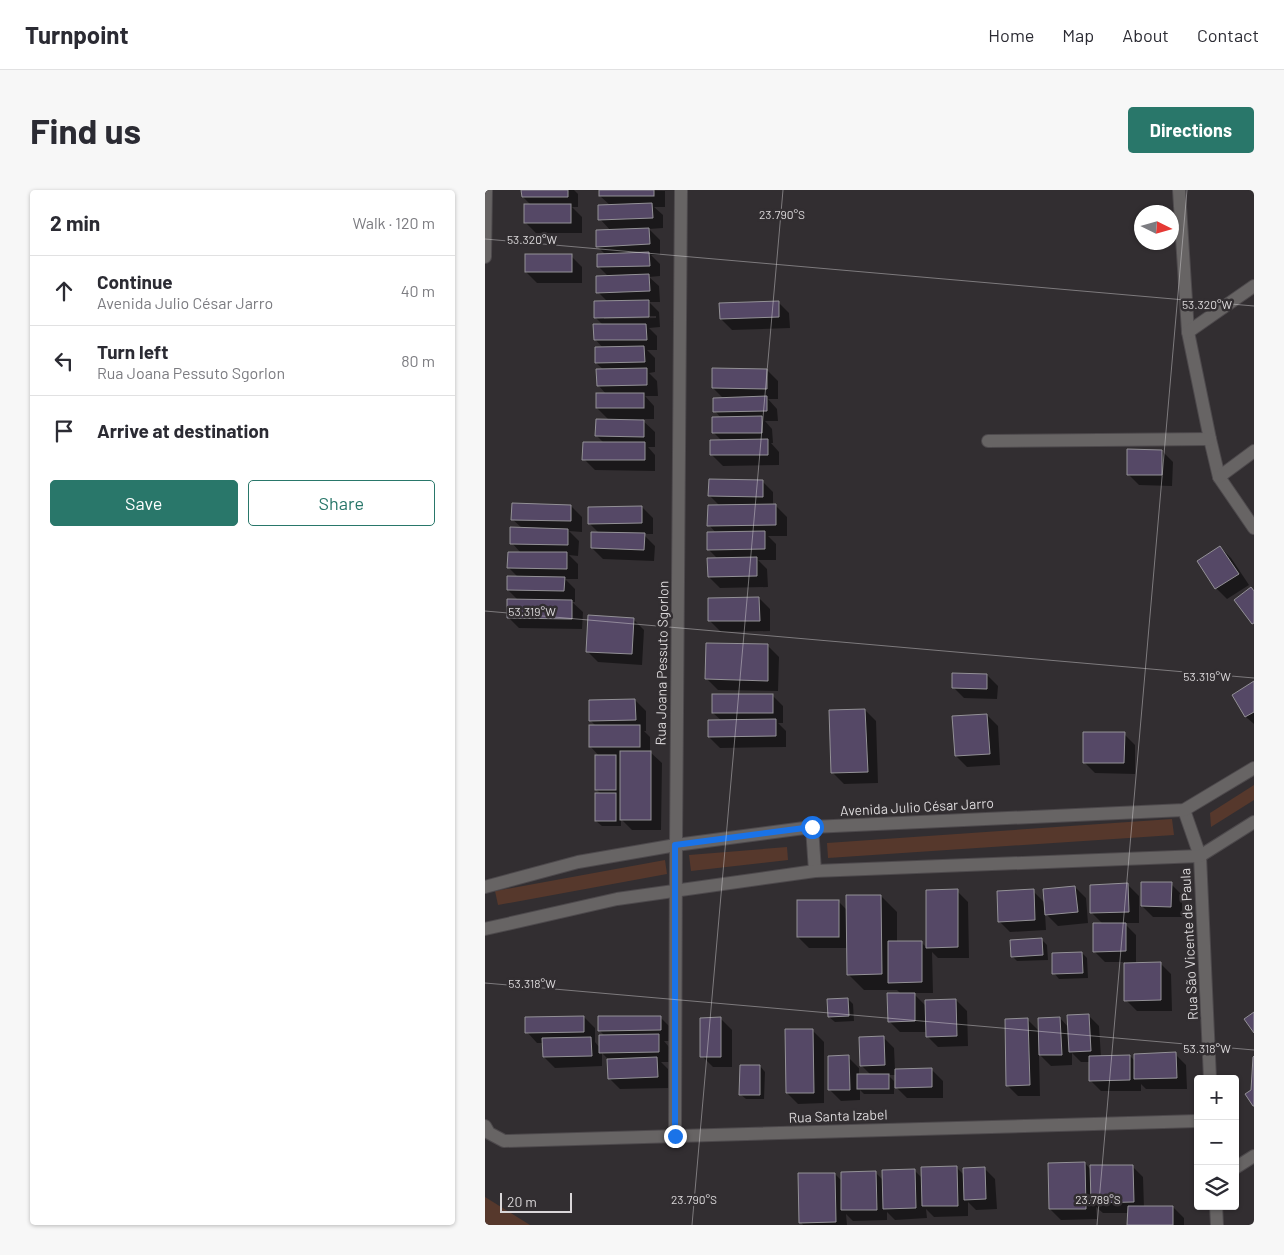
<!DOCTYPE html>
<meta charset="utf-8">
<style>
body{margin:0;font-family:Barlow,sans-serif;background:#f7f7f7;color:#2b2b33}
.controls{position:absolute;right:15px;bottom:15px;display:grid;overflow:hidden;border-radius:5px;box-shadow:0 1px 4px #0004}
.controls button{width:45px;height:45px;display:grid;place-items:center;padding:0;border:0;border-bottom:1px solid #e1e1e2;background:#fff;color:#2b2b33;font:25px sans-serif}
.compass{position:absolute;left:649px;top:15px;width:45px;height:45px;border-radius:50%;background:#fff;box-shadow:0 1px 4px #0004;rotate:95deg}
.scale{position:absolute;left:15px;bottom:12px;width:72px;box-sizing:border-box;padding-left:5px;border:2px solid #dad7d9;border-top:0;font-size:14px;line-height:18px;white-space:nowrap;color:#dad7d9;-webkit-text-stroke:4px #322e31;paint-order:stroke}
.stop{position:absolute;width:15px;height:15px;margin:-11px;border:4px solid #1a73e8;border-radius:50%;background:#fff}
.stop.end{background:#1a73e8;border-color:#fff;box-shadow:0 1px 5px #0008}
.list{margin:0;padding:0;list-style:none}
h2{display:flex;justify-content:space-between;align-items:center;height:65px;margin:0;padding:0 20px;font-size:21px}
h2 small{font-size:16px;font-weight:400;color:#7c7c81}
.list li{display:grid;grid-template-columns:32px 1fr auto;gap:15px;align-items:center;box-sizing:border-box;height:70px;padding:0 20px;border-top:1px solid #e1e1e2}
.list b{display:block;font-size:19px;white-space:nowrap}
.list p{margin:0;font-size:16px;white-space:nowrap;color:#7c7c81}
.list em{font-size:16px;font-style:normal;color:#7c7c81}
.actions{display:flex;gap:10px;padding:15px 20px}
.actions a{flex:1;padding:11px 0;border:1px solid #29776a;border-radius:5px;text-align:center;font-size:18px;color:#29776a}
.actions .main{background:#29776a;color:#fff}
.icon{flex:none;width:28px;height:28px;fill:none;stroke:currentColor;stroke-width:2;stroke-linecap:round;stroke-linejoin:round}
.map{position:relative;flex:none;width:769px;height:1035px;overflow:hidden;border-radius:5px}
header{display:flex;align-items:center;gap:30px;box-sizing:border-box;height:70px;padding:0 25px;background:#fff;border-bottom:1px solid #e1e1e2}
header strong{font-size:24px}
nav{display:flex;gap:28px;margin-inline-start:auto;font-size:18px}
.intro{display:flex;align-items:center;justify-content:space-between;box-sizing:border-box;height:120px;padding:0 30px}
h1{margin:0;font-size:35px}
.button{padding:12px 22px;border-radius:5px;background:#29776a;color:#fff;font-size:18px;font-weight:700}
main{display:flex;gap:30px;padding:0 30px}
aside{flex:1;background:#fff;border-radius:5px;box-shadow:0 1px 4px #0004}
.map>svg:first-child{display:block}
</style>
<header>
<strong>Turnpoint</strong>
<nav><a>Home</a><a>Map</a><a>About</a><a>Contact</a></nav>
</header>
<div class="intro"><h1>Find us</h1><a class="button">Directions</a></div>
<main>
<aside>
<h2>2 min<small>Walk · 120 m</small></h2>
<ul class="list">
<li><svg class="icon" aria-label="ahead" viewBox="0 0 24 24"><path d="M12 20V5M6 11l6-6 6 6"/></svg><div><b>Continue</b><p>Avenida Julio César Jarro</p></div><em>40 m</em></li>
<li><svg class="icon" aria-label="left" viewBox="0 0 24 24"><path d="M17 20v-9H6M10 6l-5 5 5 5"/></svg><div><b>Turn left</b><p>Rua Joana Pessuto Sgorlon</p></div><em>80 m</em></li>
<li><svg class="icon" aria-label="arrive" viewBox="0 0 24 24"><path d="M6 21V4h12l-3 4 3 4H6"/></svg><div><b>Arrive at destination</b></div></li>
</ul>
<div class="actions"><a class="main">Save</a><a>Share</a></div>
</aside>
<div class="map">
<svg width="769" height="1035" viewBox="0 0 769 1035">
<rect width="100%" height="100%" fill="#322e31"/>
<!-- green -->
<g fill="#56382c">
<path d="M769,595V610L726,637L725,623Z"/>
<path d="M687,629L689,645L343,668L342,653Z"/>
<path d="M302,657L303,670L206,681L204,665Z"/>
<path d="M180,670L182,684L13,715L10,701Z"/>
<path d="M0,1007L45,1035H0Z"/>
</g>
<!-- shadow -->
<g fill="#0007" fill-rule="evenodd">
<path d="M38,0H89L93,4V17H87L97,27V43H51L40,32L47,16L38,7Z"/>
<path d="M115,0L180,1V17H169L178,25V38L164,39L175,50V65H166L175,74V86L164,87L174,96L175,112H164L174,122L175,137L164,138L172,146V160H162L170,168V182L164,183L172,191L173,206H160L169,216V229H156L170,242V257H163L170,265V281L110,280L99,269L119,253L112,246L125,231L112,218L122,205L113,195L119,180L111,173L118,158L110,149L118,135L111,128L123,112L113,102L124,87L114,77L121,65L112,56L126,41L115,29L126,16L115,6ZM171,126V128L119,129V127Z"/>
<path d="M86,66L97,77V93H52L41,82Z"/>
<path d="M293,112L304,123L305,138L247,140L236,129Z"/>
<path d="M282,180L293,191V209H283L292,219L293,231H280L287,239L288,253H286L294,262V275L238,276L227,265L237,251L229,243L236,228L230,221L239,209L228,198Z"/>
<path d="M677,261L688,272L687,296L654,295L643,284Z"/>
<path d="M277,291L288,302V316H291L302,327V346H283L291,354V370H273L282,379L283,397L235,398L224,387L233,369L223,359L231,343L224,335L235,316L225,306Z"/>
<path d="M86,316L97,327V342L84,341L94,351L93,366L84,365L93,374V389H80L90,399V412H87L98,422L97,439L34,438L23,427L34,411L23,400L33,387L24,378L36,363L27,353L37,338L27,329Z"/>
<path d="M157,317L168,328V344H158L170,356L169,371L118,369L107,358L114,343L105,334Z"/>
<path d="M735,357L746,368L764,395L742,409L731,398Z"/>
<path d="M274,408L285,419V441L236,442L225,431Z"/>
<path d="M148,429L159,440L157,475L113,472L102,461Z"/>
<path d="M283,456L294,467L293,501L233,500L222,489Z"/>
<path d="M502,485L513,496L512,509L479,508L468,497Z"/>
<path d="M769,493V534L761,527L748,505Z"/>
<path d="M287,505L298,516V533H293L301,541V557L235,558L224,547L237,531L228,523Z"/>
<path d="M150,510L161,521V541H159L165,547V562L177,573L176,640H147L136,629V636H117L111,631L117,605L111,599L115,567L105,556L111,536L105,530Z"/>
<path d="M380,520L391,531L393,593L359,594L348,583Z"/>
<path d="M502,525L513,536L515,575L482,577L471,566Z"/>
<path d="M639,544L650,555V584L610,583L599,572Z"/>
<path d="M686,694L697,705V727H668L657,716Z"/>
<path d="M643,695L654,706V733H639L651,745V774L675,773L686,784L687,821H652L641,810L640,772H620L609,761L618,734L607,723Z"/>
<path d="M590,697L601,708L603,733L573,736L560,723L561,740L525,742L514,731L548,701L560,713Z"/>
<path d="M442,701H472L483,712L484,768H453L447,762L448,803H428L442,817L471,810L482,821L483,856L453,857L442,846V842H415L404,831L416,804L412,800H379L363,784V758H324L313,747L353,711L362,720L396,706L412,722V752H436L442,758Z"/>
<path d="M557,750L562,755L563,770L532,771L527,766Z"/>
<path d="M597,763L602,768L603,788L574,789L569,783Z"/>
<path d="M363,809L368,814L369,831L350,832L344,827Z"/>
<path d="M603,825L614,836L616,867L645,866L650,871L690,864L701,875L702,899H661L656,894V901H616L605,890V872H596L587,863V875L566,876L554,864L555,906H533L522,895L543,830L554,841L575,828L584,838Z"/>
<path d="M99,827L110,838V852L115,858L120,846L114,840L175,827L186,838V851H179L184,857L185,872H176L183,879L184,898L135,899L124,888V870L117,863V876L70,878L59,867V853H52L42,842Z"/>
<path d="M236,829L247,840V877H228L217,866Z"/>
<path d="M328,841L339,852V913L313,914L302,903Z"/>
<path d="M398,847L409,858L410,880H447L458,891V908H422L411,897V885H403L409,891V904H379L375,900V910L356,911L345,900L363,867L374,878V886H387L376,875Z"/>
<path d="M275,876L280,882L279,909H261L255,904Z"/>
<path d="M600,973L606,980L647,976L658,987L659,1018L688,1017L699,1028V1035H644V1023H618L611,1017L612,1029L576,1030L565,1019Z"/>
<path d="M471,977L479,985L499,978L510,989L512,1019L491,1020L483,1012V1026L449,1027L441,1019L442,1028L410,1030L402,1022V1030L368,1031L361,1024L362,1035H318L316,1032L350,984L357,991L391,983L398,990L429,980L437,988Z"/>
</g>
<!-- building -->
<g fill="#554866" stroke="#939196">
<path d="M36,0H83V7H37Z"/>
<rect x="114" y="0" width="55" height="6"/>
<path d="M167,13L168,28L113,30V15Z"/>
<rect x="39" y="14" width="47" height="19"/>
<path d="M164,38L165,54L111,57V40Z"/>
<path d="M164,62L165,76L112,77V64Z"/>
<rect x="40" y="64" width="47" height="18"/>
<path d="M164,84L165,101L111,103V86Z"/>
<path d="M164,110V127L109,128V111Z"/>
<path d="M294,111V127L235,129L234,113Z"/>
<path d="M108,134H161L162,150H109Z"/>
<path d="M159,156L160,172L110,173V157Z"/>
<path d="M162,178V195L112,196L111,179Z"/>
<path d="M227,178L282,179V199L227,198Z"/>
<rect x="111" y="203" width="48" height="15"/>
<path d="M282,206V221L228,222V208Z"/>
<path d="M277,226V243H227V227Z"/>
<path d="M111,229L159,230V247L110,246Z"/>
<path d="M283,249V265H225V250Z"/>
<path d="M98,252H160V270H97Z"/>
<path d="M642,259L677,260V285H642Z"/>
<path d="M224,289L278,290V307L223,306Z"/>
<path d="M27,313L86,315V331L26,330Z"/>
<path d="M291,314V335L222,336L223,315Z"/>
<path d="M157,316V333L103,334V317Z"/>
<path d="M25,337L83,339V355L25,354Z"/>
<path d="M280,341V359L222,360V342Z"/>
<path d="M106,342L160,343L159,360L106,358Z"/>
<path d="M735,356L754,384L730,399L712,371Z"/>
<path d="M23,362H82V379L22,378Z"/>
<path d="M272,367V386L223,387L222,368Z"/>
<path d="M22,386L80,387L79,401L22,400Z"/>
<path d="M766,397L769,401V433L767,434L749,410Z"/>
<path d="M274,407L275,431H223V408Z"/>
<path d="M22,409L87,410V429L22,428Z"/>
<path d="M103,425L149,428L147,464L101,462Z"/>
<path d="M221,453L283,454V491L220,489Z"/>
<path d="M467,483L502,484V499L467,498Z"/>
<path d="M769,491V522L760,527L747,505Z"/>
<rect x="227" y="504" width="61" height="19"/>
<path d="M150,509L151,530L104,531V510Z"/>
<path d="M380,519L383,582L346,583L344,520Z"/>
<path d="M502,524L505,564L470,566L467,526Z"/>
<path d="M291,529V546L223,547V530Z"/>
<rect x="104" y="535" width="51" height="22"/>
<path d="M598,542H640L639,573H598Z"/>
<rect x="135" y="561" width="31" height="69"/>
<rect x="110" y="565" width="21" height="35"/>
<rect x="110" y="603" width="21" height="28"/>
<path d="M656,692H687L686,717L656,716Z"/>
<path d="M643,693L644,722L605,723V695Z"/>
<path d="M590,696L593,722L560,725L558,699Z"/>
<path d="M473,699V757L441,758V700Z"/>
<path d="M549,699L550,730L513,732L512,701Z"/>
<path d="M361,705H396L397,784L362,785Z"/>
<rect x="312" y="710" width="42" height="37"/>
<path d="M608,733H641V761L608,762Z"/>
<path d="M557,748L558,765L526,767L525,750Z"/>
<path d="M403,751H437V792L403,793Z"/>
<path d="M597,762L598,783L567,784V763Z"/>
<path d="M676,772V810L639,811V773Z"/>
<path d="M402,803H430V831L403,832Z"/>
<path d="M363,808L364,826L343,827L342,809Z"/>
<path d="M471,809L472,846L441,847L440,810Z"/>
<path d="M769,822V843L759,829Z"/>
<path d="M604,824L606,861L584,862L582,825Z"/>
<path d="M99,826V842L40,843V827Z"/>
<path d="M113,826H176V840L113,841Z"/>
<path d="M236,827V867H215V828Z"/>
<path d="M575,827L577,865H554L553,828Z"/>
<path d="M543,828L545,895L521,896L520,829Z"/>
<path d="M300,839H328L329,903H301Z"/>
<path d="M174,844V862L114,863V845Z"/>
<path d="M399,846L400,875L375,876L374,847Z"/>
<path d="M106,847L107,866L58,867L57,848Z"/>
<path d="M691,862L692,888L649,889V864Z"/>
<path d="M364,865L365,900H343V866Z"/>
<path d="M645,865V890L604,891V866Z"/>
<path d="M769,866V916H768L760,904L766,900L768,867Z"/>
<path d="M172,867L173,887L123,889L122,869Z"/>
<path d="M255,875H275V905H254Z"/>
<path d="M447,878V897L410,898V879Z"/>
<rect x="372" y="884" width="32" height="15"/>
<path d="M600,972L601,1019H564L563,973Z"/>
<path d="M605,975H648L649,1012L606,1013Z"/>
<path d="M472,976L473,1016H437L436,977Z"/>
<path d="M500,977L501,1009L479,1010L478,978Z"/>
<path d="M430,979L431,1018L398,1019L397,980Z"/>
<path d="M391,981L392,1020H356V982Z"/>
<path d="M313,983H350L351,1032L314,1033Z"/>
<path d="M643,1016H688V1035H642Z"/>
</g>
<g fill="none" stroke-linecap="round" stroke-linejoin="round">
<!-- minor casing -->
<g stroke="#4d494c" stroke-width="14">
<g id="minor">
<path d="M694,0L703,142L725,249L734,287L769,338"/>
<path d="M0,67L1,0"/>
<path d="M703,142L769,96"/>
<path d="M503,251L725,249"/>
<path d="M734,287L769,261"/>
<path d="M699,620L715,666L725,889"/>
<path d="M327,637L330,681"/>
<path d="M0,697L93,672L191,655L327,637L699,620L769,578"/>
<path d="M0,739L132,709L330,681L715,666L769,632"/>
<path d="M0,936L4,943L19,951L713,931"/>
<path d="M190,946L191,655L196,0"/>
<path d="M750,978L769,966"/>
<path d="M731,1016L732,1035"/>
</g>
</g>
<!-- minor -->
<use href="#minor" stroke="#676464" stroke-width="12"/>
</g>
<g fill="none" stroke-linecap="round" stroke-linejoin="round">
<!-- route -->
<path stroke="#1a73e8" stroke-width="6" d="M190,946V655L327,637"/>
</g>
<!-- ticks -->
<path fill="none" stroke="#dad7d9" stroke-width="1" stroke-opacity="0.45" d="M0,49L769,116M0,421L769,488M0,793L769,860M207,1035L298,0M612,1035L702,0"/>
<g text-anchor="middle" stroke-width="5" stroke-linejoin="round" paint-order="stroke">
<!-- street labels -->
<g font-size="14" fill="#dad7d9" stroke="#322e31">
<text transform="translate(177 473) rotate(-89)" y="5">Rua Joana Pessuto Sgorlon</text>
<text transform="translate(432 617) rotate(-3)" y="5">Avenida Julio César Jarro</text>
<text transform="translate(704 754) rotate(-93)" y="5">Rua São Vicente de Paula</text>
<text transform="translate(353 926) rotate(-2)" y="5">Rua Santa Izabel</text>
</g>
</g>
<g font-size="12" text-anchor="middle" fill="#dad7d9" stroke="#322e31" stroke-width="5" stroke-linejoin="round" paint-order="stroke">
<text x="297" y="29">23.790°S</text>
<text x="47" y="54">53.320°W</text>
<text x="722" y="119">53.320°W</text>
<text x="47" y="426">53.319°W</text>
<text x="722" y="491">53.319°W</text>
<text x="47" y="798">53.318°W</text>
<text x="722" y="863">53.318°W</text>
<text x="209" y="1014">23.790°S</text>
<text x="613" y="1014">23.789°S</text>
</g>
</svg>
<div class="controls">
<button>+</button>
<button>−</button>
<button><svg class="icon" aria-label="layers" viewBox="0 0 24 24"><path d="M12 4l9 5-9 5-9-5zM3 14l9 5 9-5"/></svg></button>
</div>
<svg class="compass" viewBox="-18 -18 36 36"><path d="M0-13l5 13h-10z" fill="#e53935"/><path d="M0 13l5-13h-10z" fill="#7c7c81"/></svg>
<div class="scale">20 m</div>
<div class="stop" style="left:327px;top:637px"></div>
<div class="stop end" style="left:190px;top:946px"></div>
</div>
</main>
